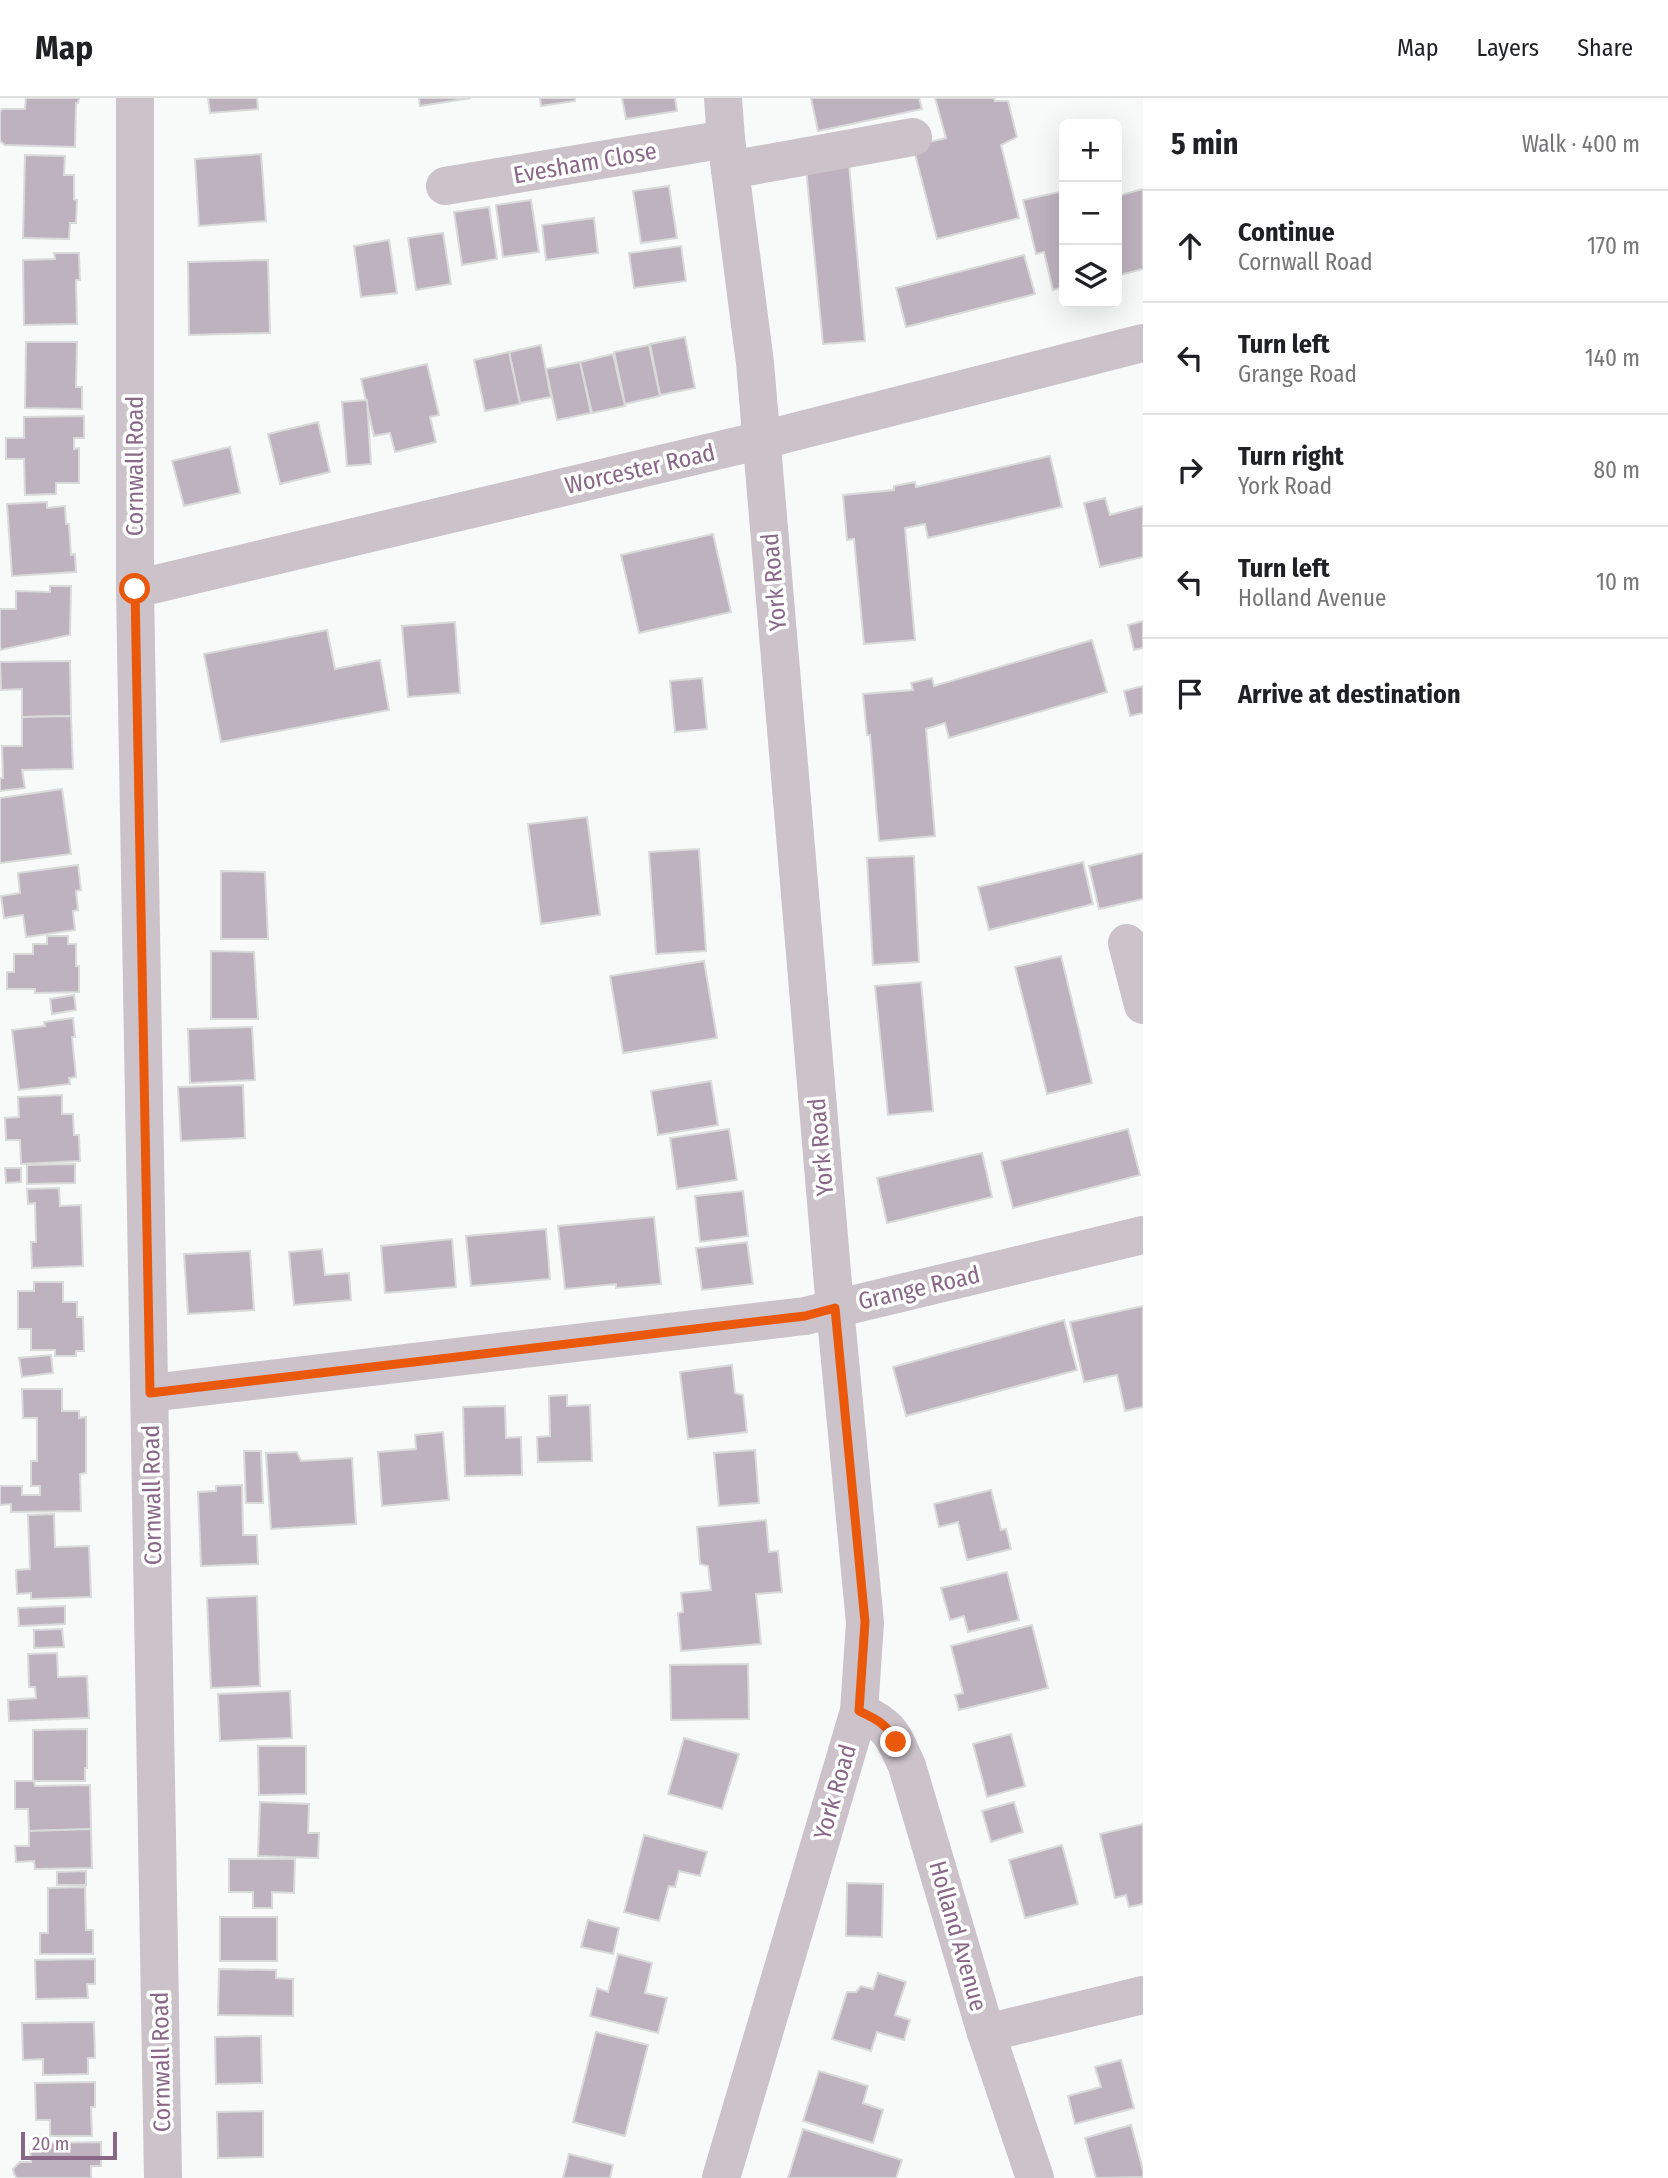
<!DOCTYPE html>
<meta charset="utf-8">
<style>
body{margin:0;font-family:"Fira Sans Condensed",sans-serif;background:#f2f2f2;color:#202124}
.controls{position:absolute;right:21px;top:21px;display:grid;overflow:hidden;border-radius:10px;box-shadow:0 7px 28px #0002}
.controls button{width:63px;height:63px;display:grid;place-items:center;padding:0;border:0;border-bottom:2px solid #e0e0e0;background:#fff;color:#202124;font:35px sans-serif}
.scale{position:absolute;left:21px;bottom:18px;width:96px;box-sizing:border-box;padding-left:7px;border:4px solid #896887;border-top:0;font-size:19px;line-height:24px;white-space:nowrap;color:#896887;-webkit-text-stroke:5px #fff;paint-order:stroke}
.stop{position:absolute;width:21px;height:21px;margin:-16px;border:5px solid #ea580c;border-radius:50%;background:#fff}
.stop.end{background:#ea580c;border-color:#fff;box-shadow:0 2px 7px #0008}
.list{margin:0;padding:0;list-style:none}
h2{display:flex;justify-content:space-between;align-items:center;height:91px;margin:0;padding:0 28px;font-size:30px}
h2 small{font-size:23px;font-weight:400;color:#757577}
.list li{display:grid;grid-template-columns:46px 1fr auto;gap:21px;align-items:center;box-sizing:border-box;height:112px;padding:0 28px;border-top:2px solid #e0e0e0}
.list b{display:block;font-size:26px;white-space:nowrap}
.list p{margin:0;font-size:23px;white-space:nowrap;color:#757577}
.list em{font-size:23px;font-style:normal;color:#757577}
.icon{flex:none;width:38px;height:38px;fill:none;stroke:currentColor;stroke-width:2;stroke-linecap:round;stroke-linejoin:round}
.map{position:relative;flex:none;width:1143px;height:2080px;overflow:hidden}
header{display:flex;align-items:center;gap:42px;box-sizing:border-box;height:98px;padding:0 35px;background:#fff;border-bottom:2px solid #e0e0e0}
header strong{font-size:33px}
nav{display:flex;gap:38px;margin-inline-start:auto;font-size:24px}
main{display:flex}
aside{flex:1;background:#fff}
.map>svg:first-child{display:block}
</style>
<header>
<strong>Map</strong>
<nav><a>Map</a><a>Layers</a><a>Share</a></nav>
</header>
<main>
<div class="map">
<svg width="1143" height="2080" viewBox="0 0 1143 2080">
<rect width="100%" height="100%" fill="#f7faf9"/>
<!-- building -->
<g fill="#bfb2bf" stroke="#d9dbdb" stroke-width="2">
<path d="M26,0H79L78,5H76L75,49L5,47L0,43V14L2,11H25Z"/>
<path d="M208,0H257L258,11L210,15Z"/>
<path d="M419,0H471L420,8Z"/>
<path d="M540,0H575V3L541,8Z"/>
<path d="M622,0H675L677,13L626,21Z"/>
<path d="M811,0H919L922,11L818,33Z"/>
<path d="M935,0H994L995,3H1008L1017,39L1001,47L1019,120L937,141L913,48L946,40Z"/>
<path d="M261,56L266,123L199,128L195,61Z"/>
<path d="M25,57L65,58L64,77H74V101L77,102L76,125H70L69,141L23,140Z"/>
<path d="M849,66L865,243L823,246L806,70Z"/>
<path d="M669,88L677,140L641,145L633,93Z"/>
<path d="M1143,91V171L1120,177L1117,164V98Z"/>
<path d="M1064,93V189L1053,192L1044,154L1036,156L1023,102Z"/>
<path d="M531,102L539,154L503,159L496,107Z"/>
<path d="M489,109L497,161L462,167L454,114Z"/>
<path d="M594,120L598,155L546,162L542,127Z"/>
<path d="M443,135L451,186L416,192L408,140Z"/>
<path d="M389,142L397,195L361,199L354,148Z"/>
<path d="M681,148L686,183L634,190L629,155Z"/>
<path d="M54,155H79L80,182H76L77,226L24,227L23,162L55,161Z"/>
<path d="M1024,157L1035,196L906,229L896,190Z"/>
<path d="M268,162L270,235L189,237L188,164Z"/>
<path d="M685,239L695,290L660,297L650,246Z"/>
<path d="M26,244H77L76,289H82V311L25,310Z"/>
<path d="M541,247L551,299L520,305L509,254Z"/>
<path d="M649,247L660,298L625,306L614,254Z"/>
<path d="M509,254L520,306L485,313L474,262Z"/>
<path d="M613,256L625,308L592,315L580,264Z"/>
<path d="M580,264L591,315L557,322L546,271Z"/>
<path d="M427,266L439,317L430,319L436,344L395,354L390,335L374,338L361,281Z"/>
<path d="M367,302L371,366L347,368L342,304Z"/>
<path d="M84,318V340H74V351L79,350V385H56V396L25,397L24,361H6V340H24V319Z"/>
<path d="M318,324L330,374L280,386L268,336Z"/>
<path d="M230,349L240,395L184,408L172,363Z"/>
<path d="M1050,358L1062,409L928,440L925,426L905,430L915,542L864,546L854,441L847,442L843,397L894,392V388L915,384L916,389Z"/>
<path d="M1105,400L1110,417L1143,408V459L1100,469L1084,405Z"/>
<path d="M47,404V410L65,408L66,426H69L71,457L75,456L76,474L12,478L7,406Z"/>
<path d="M713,436L731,514L639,535L621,457Z"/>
<path d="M50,488H71L70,537L0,552V511H16V493L50,494Z"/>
<path d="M1143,523V550L1134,552L1128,527Z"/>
<path d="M455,524L460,595L408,599L402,528Z"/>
<path d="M327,532L335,571L380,562L389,612L221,644L204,556Z"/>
<path d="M1092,542L1107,594L949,640L945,625L926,631L935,738L879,743L870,637H867L863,596L913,592L911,585L932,580L934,588Z"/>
<path d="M70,563L71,618L22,619V591L1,592L0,564Z"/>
<path d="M702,580L707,631L675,634L670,583Z"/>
<path d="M1143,588V615L1130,618L1124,593Z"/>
<path d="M71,618L73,671L22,672L25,690L0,693V680H3L2,648H22V619Z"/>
<path d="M62,691L71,756L0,765V700Z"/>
<path d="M587,719L600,817L541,826L528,726Z"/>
<path d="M699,751L706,853L656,856L649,754Z"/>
<path d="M1143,755V801L1099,811L1089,768Z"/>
<path d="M914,758L919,864L873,867L867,760Z"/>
<path d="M1083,764L1093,806L989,832L978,789Z"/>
<path d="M78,767L81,792L76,793L78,812L73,813L75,832L26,839L23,817L4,820L1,798L20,795L18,775Z"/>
<path d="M221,773L265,774L268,841H221Z"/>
<path d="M47,838H68V846H76V868H79V894L35,895V891H7V874H14V856H33V846H47Z"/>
<path d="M211,853L254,854L258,921H211Z"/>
<path d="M1061,858L1092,985L1047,996L1015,869Z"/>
<path d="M704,863L717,940L623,955L610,878Z"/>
<path d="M921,884L933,1013L888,1017L875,888Z"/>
<path d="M74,897L76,912L52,916L50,901Z"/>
<path d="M73,920L75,939H72L76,979L69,980L70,986L19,992L12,932L45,928L44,924Z"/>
<path d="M252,929L255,982L190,985L188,931Z"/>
<path d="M711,983L718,1027L658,1037L651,993Z"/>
<path d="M243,987L245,1040L181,1043L178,989Z"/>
<path d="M62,997V1016H73L74,1037H79L80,1063L21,1066L20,1042H6L5,1020L19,1019L18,999Z"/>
<path d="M729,1031L737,1082L677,1091L670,1040Z"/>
<path d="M1128,1031L1140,1077L1013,1110L1001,1063Z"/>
<path d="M982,1055L992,1099L887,1125L877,1080Z"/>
<path d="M75,1066V1085L27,1086V1067Z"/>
<path d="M5,1070H21V1084L6,1085Z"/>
<path d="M59,1090L60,1108L81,1107L83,1168L32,1170L31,1144H36L35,1105L28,1106L27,1091Z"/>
<path d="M743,1093L748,1138L700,1144L695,1098Z"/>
<path d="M654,1119L661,1186L616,1190V1186L565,1191L558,1128Z"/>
<path d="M546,1131L550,1181L471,1188L466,1138Z"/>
<path d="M452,1141L456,1189L385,1195L381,1148Z"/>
<path d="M747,1144L753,1186L702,1192L696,1150Z"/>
<path d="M322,1151L325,1177L349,1175L351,1202L294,1207L289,1154Z"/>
<path d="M250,1153L254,1212L188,1216L184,1156Z"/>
<path d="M34,1184H63V1204H77V1219H83L84,1253H76V1258H55V1252H31V1231H18V1193H34Z"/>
<path d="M1143,1208V1309L1125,1313L1117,1277L1084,1284L1070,1224Z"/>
<path d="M1064,1222L1077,1272L906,1318L893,1269Z"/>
<path d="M51,1257L53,1275L22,1279L19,1260Z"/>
<path d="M732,1267L735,1295L743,1297L747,1334L688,1341L680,1274Z"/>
<path d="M22,1291H62V1313H79V1320L86,1319V1375L80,1376L81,1413L11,1414V1406L0,1407V1388H22V1397H40V1388H31V1363H37V1320H23Z"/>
<path d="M567,1297V1308L590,1307L592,1363L538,1364L537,1339L550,1338L549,1298Z"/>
<path d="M505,1308L506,1340L521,1339L522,1377L465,1378L463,1309Z"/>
<path d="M443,1334L449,1402L382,1408L378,1354L416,1351L415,1337Z"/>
<path d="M755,1352L759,1405L719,1408L714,1355Z"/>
<path d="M244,1353H261L263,1405H246Z"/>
<path d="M297,1354L301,1363L352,1360L356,1426L271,1431L266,1355Z"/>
<path d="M242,1387L243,1437H257L258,1466L201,1468L198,1394L216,1393V1388Z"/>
<path d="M991,1392L1001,1432L1006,1431L1011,1451L967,1462L958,1424L939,1429L934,1406Z"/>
<path d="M54,1416L55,1449L89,1448L91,1499L31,1501V1495L17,1496L16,1472L30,1471L28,1417Z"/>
<path d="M766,1422L769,1454L778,1453L782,1494L756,1496L761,1546L681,1553L678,1515L683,1514L681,1495L711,1492L708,1468L700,1466L697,1429Z"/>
<path d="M1007,1474L1019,1522L968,1534L964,1518L950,1522L941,1490Z"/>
<path d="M257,1498L260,1588L211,1590L207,1500Z"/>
<path d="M65,1508V1526L19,1528L18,1510Z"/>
<path d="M1032,1527L1048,1590L959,1612L955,1597L963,1595L951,1548Z"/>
<path d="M62,1531L64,1549L34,1550V1532Z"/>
<path d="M57,1555L58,1579L87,1578L89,1620L9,1623L8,1602L36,1600L35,1589H29L28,1556Z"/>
<path d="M748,1566L749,1621L671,1622L670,1567Z"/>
<path d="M290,1593L292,1640L220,1643L218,1596Z"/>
<path d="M87,1631V1670H85V1683H33V1632Z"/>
<path d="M1011,1636L1025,1688L987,1699L973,1646Z"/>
<path d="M684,1640L739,1656L722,1711L668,1696Z"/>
<path d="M258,1648H306V1696L259,1697Z"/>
<path d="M15,1683H34L35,1688L90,1687L91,1731L29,1733L28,1711H15Z"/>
<path d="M260,1704L309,1706L308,1735H319L318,1760L258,1758Z"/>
<path d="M1014,1704L1023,1734L991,1744L982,1713Z"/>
<path d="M1143,1726V1806L1129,1809L1126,1797L1115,1800L1100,1736Z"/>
<path d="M91,1731L92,1770L35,1771L34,1763L16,1764L15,1748H29V1733Z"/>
<path d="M644,1737L707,1754L700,1778L679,1773L675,1789L669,1788L659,1823L624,1814Z"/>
<path d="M1062,1747L1078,1806L1025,1820L1009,1762Z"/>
<path d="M229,1761H295L294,1795L272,1794V1810H253V1794H229Z"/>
<path d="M86,1773V1787H57V1774Z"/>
<path d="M847,1785L883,1786L882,1839L846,1838Z"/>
<path d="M85,1789L86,1832H93V1856H40V1835H48V1790Z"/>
<rect x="220" y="1819" width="57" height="44"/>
<path d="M588,1822L619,1830L613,1856L581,1849Z"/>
<path d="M618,1856L652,1865L645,1895L667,1900L658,1935L590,1918L597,1890L608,1894Z"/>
<path d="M95,1861V1886H87L88,1900L36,1901L35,1862Z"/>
<path d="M219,1871L276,1872V1880L293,1881V1918L218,1917Z"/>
<path d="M878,1875L906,1884L895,1917L910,1922L904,1942L877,1934L871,1953L832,1941L847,1894H856L861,1888L873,1891Z"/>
<path d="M94,1924L95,1960H88V1976L43,1977V1961L23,1962L22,1925Z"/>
<path d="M596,1934L648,1947L625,2038L573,2024Z"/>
<path d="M261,1938L262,1985L216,1986L215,1939Z"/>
<path d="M1121,1962L1134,2010L1075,2026L1068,1998L1101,1989L1095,1969Z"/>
<path d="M819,1973L868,1988L863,2005L883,2012L873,2045L803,2023Z"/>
<path d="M95,1984V2009H91L92,2038H50V2022H36L35,1985Z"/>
<path d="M263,2013V2059L218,2060L217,2014Z"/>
<path d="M1131,2027L1143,2072V2079L1096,2080L1085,2040Z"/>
<path d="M803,2031L902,2062L896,2080H788Z"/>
<path d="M101,2044V2068H91V2080H17L14,2076L13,2071L20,2064H31L30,2052H37V2045Z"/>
<path d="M569,2056L613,2067L610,2080H563Z"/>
</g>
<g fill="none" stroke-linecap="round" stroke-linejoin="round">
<!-- minor -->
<g stroke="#cbc2ca" stroke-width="38">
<path d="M135,0V491L163,2080"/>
<path d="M730,72L913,39"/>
<path d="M445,88L726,41"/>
<path d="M135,491L762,342L1143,245"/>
<path d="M1127,845L1143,907"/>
<path d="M150,1295L805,1218L1143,1137"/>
<path d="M859,1613C893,1630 892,1636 907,1668L986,1935L1035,2080"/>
<path d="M986,1935L1143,1897"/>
<path d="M721,2080L859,1613L865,1525L835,1210L755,265L726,41L723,0"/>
</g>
</g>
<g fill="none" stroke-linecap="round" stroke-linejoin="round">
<!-- route -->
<path stroke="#ea580c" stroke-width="9" d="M135,491L150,1295L805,1218L835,1210L865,1524L859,1613C876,1621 887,1626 896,1644"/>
</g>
<g text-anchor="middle" stroke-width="7" stroke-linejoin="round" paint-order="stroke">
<!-- street labels -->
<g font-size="24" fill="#896887" stroke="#fff">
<text transform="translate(585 65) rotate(-10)" y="8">Evesham Close</text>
<text transform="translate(135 368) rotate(-90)" y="8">Cornwall Road</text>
<text transform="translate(640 371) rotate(-13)" y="8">Worcester Road</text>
<text transform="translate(774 484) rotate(-95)" y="8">York Road</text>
<text transform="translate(821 1049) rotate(-95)" y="8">York Road</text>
<text transform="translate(919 1190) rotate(-13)" y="8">Grange Road</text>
<text transform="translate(152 1397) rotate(-91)" y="8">Cornwall Road</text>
<text transform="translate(835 1694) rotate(-74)" y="8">York Road</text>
<text transform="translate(958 1838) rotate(74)" y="8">Holland Avenue</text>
<text transform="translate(161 1964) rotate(-91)" y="8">Cornwall Road</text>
</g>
</g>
</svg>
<div class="controls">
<button>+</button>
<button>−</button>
<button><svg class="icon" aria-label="layers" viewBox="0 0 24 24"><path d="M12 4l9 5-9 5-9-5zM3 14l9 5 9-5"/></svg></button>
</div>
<div class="scale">20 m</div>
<div class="stop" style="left:135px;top:491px"></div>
<div class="stop end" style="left:896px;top:1644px"></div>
</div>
<aside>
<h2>5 min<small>Walk · 400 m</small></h2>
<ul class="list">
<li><svg class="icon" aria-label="ahead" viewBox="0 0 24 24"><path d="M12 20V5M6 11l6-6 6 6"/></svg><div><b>Continue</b><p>Cornwall Road</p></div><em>170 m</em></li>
<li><svg class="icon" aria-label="left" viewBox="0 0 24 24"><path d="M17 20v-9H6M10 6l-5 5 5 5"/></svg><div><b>Turn left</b><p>Grange Road</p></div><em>140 m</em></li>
<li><svg class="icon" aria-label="right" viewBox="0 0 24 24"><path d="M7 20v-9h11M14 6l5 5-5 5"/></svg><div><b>Turn right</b><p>York Road</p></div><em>80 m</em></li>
<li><svg class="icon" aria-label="left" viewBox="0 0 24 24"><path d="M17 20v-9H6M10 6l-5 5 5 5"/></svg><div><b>Turn left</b><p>Holland Avenue</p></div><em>10 m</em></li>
<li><svg class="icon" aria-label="arrive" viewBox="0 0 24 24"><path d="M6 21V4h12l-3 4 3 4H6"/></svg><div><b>Arrive at destination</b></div></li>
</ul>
</aside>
</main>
